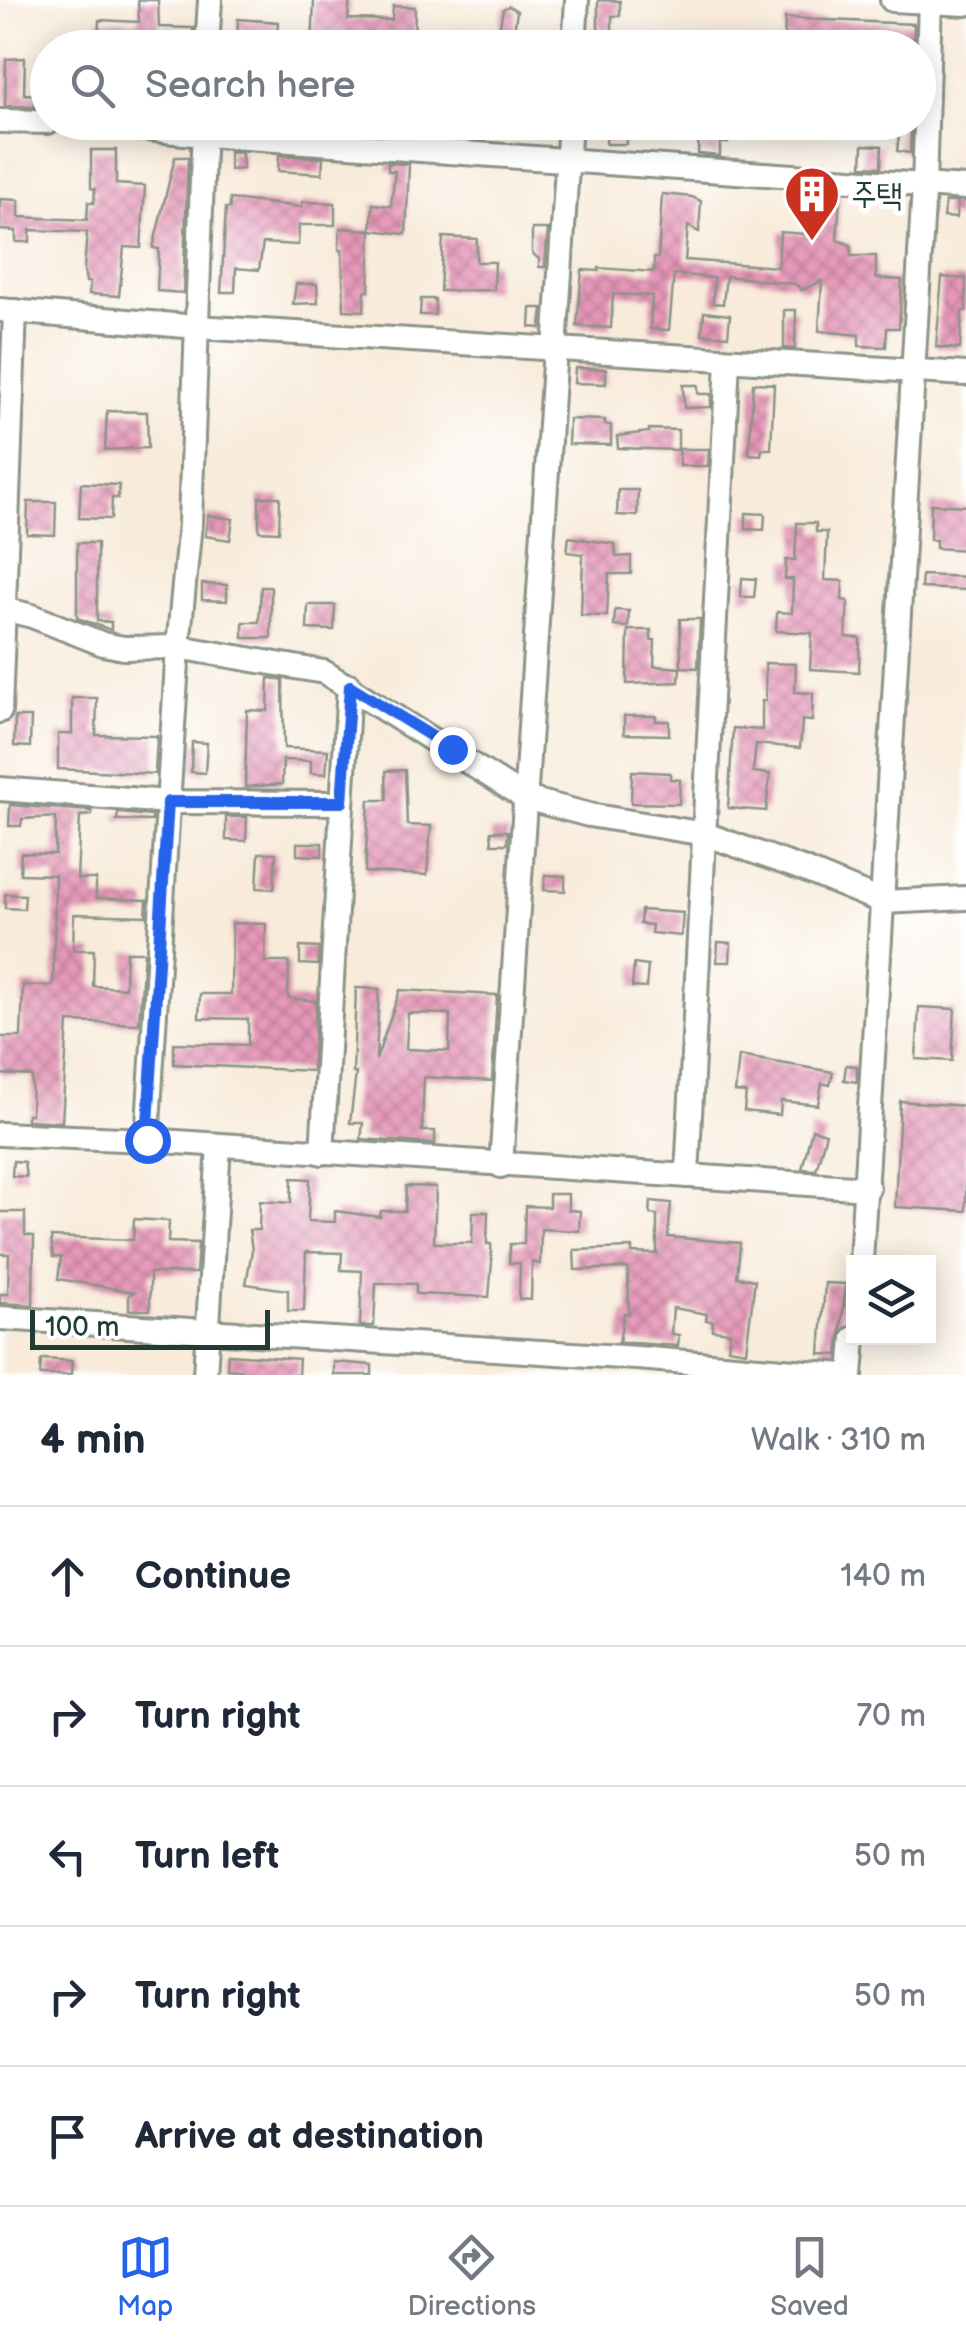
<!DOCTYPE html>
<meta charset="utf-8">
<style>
body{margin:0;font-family:"Balsamiq Sans","Poor Story",sans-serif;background:#f2f2f3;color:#1f2937}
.controls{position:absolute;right:30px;bottom:30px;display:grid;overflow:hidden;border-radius:0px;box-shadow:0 5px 25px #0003}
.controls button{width:90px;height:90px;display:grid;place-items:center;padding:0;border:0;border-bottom:2px solid #e0e1e3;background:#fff;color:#1f2937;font:50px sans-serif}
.scale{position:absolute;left:30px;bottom:25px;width:240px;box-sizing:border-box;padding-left:10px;border:5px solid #1f3d34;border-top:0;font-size:28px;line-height:35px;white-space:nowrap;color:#1f3d34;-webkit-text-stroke:8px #fff;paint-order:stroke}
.stop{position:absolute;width:30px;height:30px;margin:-22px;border:8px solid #2563eb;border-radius:50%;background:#fff}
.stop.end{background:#2563eb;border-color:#fff;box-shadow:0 2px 10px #0008}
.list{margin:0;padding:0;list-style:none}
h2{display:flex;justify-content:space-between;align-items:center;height:130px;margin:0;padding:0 40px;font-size:42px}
h2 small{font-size:32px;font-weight:400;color:#747a83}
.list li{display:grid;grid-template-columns:65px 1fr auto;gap:30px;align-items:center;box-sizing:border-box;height:140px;padding:0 40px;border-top:2px solid #e0e1e3}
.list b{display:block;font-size:38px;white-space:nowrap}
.list em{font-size:32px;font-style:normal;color:#747a83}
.icon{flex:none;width:55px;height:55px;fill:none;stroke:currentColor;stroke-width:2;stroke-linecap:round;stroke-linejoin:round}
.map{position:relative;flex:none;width:966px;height:1375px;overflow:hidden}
.search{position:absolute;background:#fff;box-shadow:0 5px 25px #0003;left:30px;right:30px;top:30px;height:110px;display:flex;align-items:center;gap:25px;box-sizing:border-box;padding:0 35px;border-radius:55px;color:#747a83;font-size:38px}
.sheet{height:830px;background:#fff}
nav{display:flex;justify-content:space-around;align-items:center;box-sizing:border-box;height:140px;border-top:2px solid #e0e1e3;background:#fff;font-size:28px;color:#747a83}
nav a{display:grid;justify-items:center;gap:5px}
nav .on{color:#2563eb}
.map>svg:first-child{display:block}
</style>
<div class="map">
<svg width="966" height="1375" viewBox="0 0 966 1375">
<defs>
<pattern id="building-cross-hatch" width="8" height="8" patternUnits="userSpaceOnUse" patternTransform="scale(2.5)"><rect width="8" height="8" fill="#e798b9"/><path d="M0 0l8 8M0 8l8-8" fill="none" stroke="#bb7d97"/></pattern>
</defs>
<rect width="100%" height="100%" fill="#fff"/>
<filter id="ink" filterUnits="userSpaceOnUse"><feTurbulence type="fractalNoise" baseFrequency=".01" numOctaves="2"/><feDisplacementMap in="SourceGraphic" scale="20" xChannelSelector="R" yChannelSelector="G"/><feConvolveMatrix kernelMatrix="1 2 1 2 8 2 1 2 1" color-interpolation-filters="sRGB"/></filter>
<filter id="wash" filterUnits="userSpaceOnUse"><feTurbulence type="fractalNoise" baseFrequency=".0048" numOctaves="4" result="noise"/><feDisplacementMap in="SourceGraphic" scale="40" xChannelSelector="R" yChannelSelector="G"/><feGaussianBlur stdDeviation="2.25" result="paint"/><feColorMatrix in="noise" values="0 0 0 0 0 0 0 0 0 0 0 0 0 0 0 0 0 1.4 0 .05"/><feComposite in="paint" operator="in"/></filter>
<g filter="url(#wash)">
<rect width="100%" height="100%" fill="#f8ebda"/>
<g id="blocks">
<!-- building -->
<g fill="url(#building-cross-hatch)" fill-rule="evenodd">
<path d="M138,0H158L159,27L193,28L192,47L98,48L99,20L139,22Z"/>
<path d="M314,0H350L348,19L392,20L393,6L415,7L414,48H312Z"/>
<path d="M598,0L620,1V16H612V48H593V30L598,31Z"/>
<path d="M509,6L517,11L512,45L489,48L490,34L498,35L503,9Z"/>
<path d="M785,18L914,24L913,48L812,44V48H784Z"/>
<path d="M238,19L278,22L276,45L237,42Z"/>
<path d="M25,58L24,94L48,95V107L5,106L6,59Z"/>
<path d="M711,122H729L728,143H720V156L698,154L699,125Z"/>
<path d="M900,126L911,128L910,153L897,151Z"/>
<path d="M607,129L626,130V144H606Z"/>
<path d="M863,145L882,146L881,167L862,166Z"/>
<path d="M91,150H116V184L145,186L141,248L124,247L119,296L89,294L90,282H86L84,269L87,232L30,230V242H16V231L0,230V199L19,200V217L87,220L88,202L94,203L95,189L91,188Z"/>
<path d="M229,152L242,153L243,169L230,170Z"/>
<path d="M279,155L323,158L322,174L278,171Z"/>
<path d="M175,157H188L183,293L157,291L159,249L153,248Z"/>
<path d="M388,163L409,164L406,234L371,230L373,204L391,206L395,171H388Z"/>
<path d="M662,194L692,197L701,201L699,232L688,226L685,260L778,267L780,232L804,234L806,195L840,198L837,240L851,245V256H876V278L902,280L899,328H887L886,347L859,346V335L819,331L822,281L802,290L795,284L726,276L723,304L713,303L714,278L674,274L669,330L650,329L652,296L613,294L611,328L577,326L582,270L599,271V268L654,272V258H658Z"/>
<path d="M230,199L302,207V202L335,203V225H299L298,245L263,243L259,270L236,268L235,292H221L226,208H230Z"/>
<path d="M945,202H958L956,218L943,217Z"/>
<path d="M340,228L371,230L369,291H365L364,311L344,310L342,250H339Z"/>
<path d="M532,229H548L545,267H539V259L532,253Z"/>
<path d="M443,237L477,239L476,262H495L494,290L440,291Z"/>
<path d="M942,277L966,279V311H962L960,349L936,347Z"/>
<path d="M296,284H317L318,303L293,304Z"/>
<path d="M421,299H435V315H420Z"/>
<path d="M531,308H543L541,328L530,327Z"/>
<path d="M784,310H796L795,349L784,348Z"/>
<path d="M704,312L730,315L728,336L702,334Z"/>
<path d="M575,368L606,369V384L574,383Z"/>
<path d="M753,383L774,384L771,449H762L761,455L749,454Z"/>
<path d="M683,385H698V394H711V407L684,408Z"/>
<path d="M107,411L147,412L148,448L105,450Z"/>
<path d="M569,419L605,420V425H611V445L568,444Z"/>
<path d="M649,429L678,430V450L618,448L617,436L649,432Z"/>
<path d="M679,449H709L708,466H680Z"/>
<path d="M81,483L119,485L118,498H112L111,519L79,518Z"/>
<path d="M618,490H638L637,516L617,515Z"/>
<path d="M259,497H280L279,532L259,531Z"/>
<path d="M28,502H56L55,535L27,534Z"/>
<path d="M931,504L966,506V550L936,548V540H930Z"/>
<path d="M746,513L765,514L764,530L746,529Z"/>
<path d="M208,515L233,519L230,540L205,536Z"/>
<path d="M797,523H816V532H827L825,580L843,581L842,600L848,601L846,637L860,638L859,672L810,669L812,633L776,631L777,612L792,613L793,579H785L786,560H795Z"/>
<path d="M569,537L615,544L616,557L631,556V574H609L607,616L581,615L583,554L567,552Z"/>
<path d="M77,543H97V621L111,622V630L77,618Z"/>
<path d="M922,575L966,577V590L921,588Z"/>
<path d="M742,578L756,579L754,597H741Z"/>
<path d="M202,584L227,585V601L202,600Z"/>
<path d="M261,587H271V638H243V622H259Z"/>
<path d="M308,605H335L334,630L307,629Z"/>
<path d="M615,610L629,611L628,627L614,626Z"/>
<path d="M680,619H700L698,668L681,667Z"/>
<path d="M628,630H651V640H655L654,666L680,668L679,682L627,684Z"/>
<path d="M765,663L796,664L795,692L813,693L812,721L802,720L800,748L756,744L753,772L770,774L766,811L728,808L733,728L762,730V701H766Z"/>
<path d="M269,678L283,680L284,748L328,750L326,774L311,773V761L283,760L282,784L245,787L247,710L268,711Z"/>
<path d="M72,698H97L96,735L157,736L155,774L58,769V734H72Z"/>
<path d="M624,716H656V721H669V735L624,734Z"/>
<path d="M15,717H31L30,747L14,746Z"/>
<path d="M192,742L207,743L205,773L191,772Z"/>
<path d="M405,770L407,825L431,826L427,875L365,872L369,800H387L386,771Z"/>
<path d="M632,771L670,773V779L680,780L679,804L631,803Z"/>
<path d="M10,805L92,811V815L80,816L77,879H96V898L147,900L146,916L74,914L73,950H94L93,986L125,988L126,952H144L139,1024L68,1022L62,1122L27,1120V1114H31L32,1076L0,1074V1037H21L23,985L53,986L54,950L55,875L20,874L21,853L55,854L56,817L22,819L21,826H9Z"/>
<path d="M118,813L152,816V821L117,820Z"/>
<path d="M226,817H247L246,841L226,840Z"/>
<path d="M491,831H508L507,844H492Z"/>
<path d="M297,843H322V856L297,855Z"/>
<path d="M259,853H276L274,889L257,888Z"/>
<path d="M545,875L565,876V891L544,890Z"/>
<path d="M5,894L25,895L24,909L5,908Z"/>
<path d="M641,910L683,913L681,936L651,933L652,925L640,924Z"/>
<path d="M232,923L266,924L265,962H289L288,998L316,1001L312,1071L174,1064V1043L248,1045V1019L199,1018L200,994H231Z"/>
<path d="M718,942L731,943L730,962H717Z"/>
<path d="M300,947L319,948L318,965L300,964Z"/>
<path d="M634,964L648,966L646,988L632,987Z"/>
<path d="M356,988L379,989L376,1060L400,990L497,995L492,1081L424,1077L422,1131H435V1144L361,1139L363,1123H350L356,1073H353ZM408,1013L450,1014L449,1051L406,1049Z"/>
<path d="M919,1007L955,1009L952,1061L916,1059Z"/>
<path d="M739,1056L833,1072L830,1085L822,1083L818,1105L781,1101L780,1115L744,1111L746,1093L735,1092Z"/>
<path d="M846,1065L857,1066V1082L844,1080Z"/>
<path d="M900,1101L966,1106V1211L895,1207Z"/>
<path d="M812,1129L826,1133L816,1170L802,1169Z"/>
<path d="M13,1161L24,1162L26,1177L12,1176Z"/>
<path d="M292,1178L310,1179L308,1221L335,1222V1211L380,1217L381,1211H405L406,1186L436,1187L434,1243H472L473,1212H488L487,1244H491L492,1262L489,1297L416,1294V1284L376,1283L374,1326H360L362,1271L341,1270L342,1253L306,1252L304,1311H288V1290L246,1284L252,1250L249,1230H259L260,1201L291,1203Z"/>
<path d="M549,1194H568V1210L580,1211L579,1231L541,1229L540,1264L532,1262L531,1300L519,1299L520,1263H509L510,1244H524L525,1206L549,1207Z"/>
<path d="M651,1201L671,1203L668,1237L740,1243L737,1277L755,1280L746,1351L728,1348L730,1332L712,1330L713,1321L706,1320L707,1314L673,1308L671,1334L679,1335L678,1346L619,1342L624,1313L629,1314L628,1268L575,1270L574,1250L632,1248V1253L657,1254V1215L650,1214Z"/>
<path d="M0,1212H25V1235L34,1236L33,1305L0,1303V1294H8L9,1254H0Z"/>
<path d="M134,1219L169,1221L168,1242L198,1243L196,1273H150V1310H129V1295L134,1292L58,1279L61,1257H53L51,1237L133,1240Z"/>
<path d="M825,1283L846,1284L838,1355L820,1354Z"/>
<path d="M228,1354L299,1359L298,1375H241V1370L227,1369Z"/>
<path d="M44,1359L72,1361L71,1375H40L41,1361Z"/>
<path d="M334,1362L372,1365V1375H334Z"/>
</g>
</g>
</g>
<g filter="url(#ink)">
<use href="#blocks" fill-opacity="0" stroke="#8c9487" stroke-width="2.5"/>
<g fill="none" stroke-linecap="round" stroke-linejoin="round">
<!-- minor casing -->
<g stroke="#8c9487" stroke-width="28">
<g id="minor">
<path d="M892,0L966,4"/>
<path d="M207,48L210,0"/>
<path d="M574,48L577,0"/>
<path d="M0,121L48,122"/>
<path d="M78,122L204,135L966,188"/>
<path d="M0,310L197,327L966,374"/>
<path d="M0,608L32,616L103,644L124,648L178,647L324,672L525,798L589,815L705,834L805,870L883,902L966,898"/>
<path d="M0,711L15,311"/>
<path d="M0,789L168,802L342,803"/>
<path d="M0,1134L147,1140L868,1188"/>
<path d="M147,1140L178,647L190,523L204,122"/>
<path d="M322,1153L349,685"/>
<path d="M501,1166L570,122"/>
<path d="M687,1176L728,360"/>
<path d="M861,1262L924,186L930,0"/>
<path d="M0,1318L637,1358L843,1375"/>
<path d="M205,1375L219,1145"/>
<path d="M851,1375L854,1338"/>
</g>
</g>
<!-- minor -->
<use href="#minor" stroke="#fff" stroke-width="22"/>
</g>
</g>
<g fill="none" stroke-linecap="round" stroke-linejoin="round" filter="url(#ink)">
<!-- route -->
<path stroke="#2563eb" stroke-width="12" d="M147,1140L168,802H342L350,686L452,749"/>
</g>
<!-- icons -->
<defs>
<g id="building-pin" transform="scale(2.875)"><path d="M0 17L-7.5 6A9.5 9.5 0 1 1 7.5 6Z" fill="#c8321e" stroke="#fff"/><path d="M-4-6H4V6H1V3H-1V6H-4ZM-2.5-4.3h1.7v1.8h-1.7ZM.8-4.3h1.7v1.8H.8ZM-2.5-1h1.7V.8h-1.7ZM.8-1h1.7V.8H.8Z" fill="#fff"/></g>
</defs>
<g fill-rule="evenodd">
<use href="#building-pin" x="812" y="194"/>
</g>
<g text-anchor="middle" stroke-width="10" stroke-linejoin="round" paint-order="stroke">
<!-- poi labels -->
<g font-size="32" fill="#1f3d34" stroke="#fff" text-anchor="start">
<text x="851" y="205">주택</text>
</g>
</g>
</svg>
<div class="controls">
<button><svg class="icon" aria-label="layers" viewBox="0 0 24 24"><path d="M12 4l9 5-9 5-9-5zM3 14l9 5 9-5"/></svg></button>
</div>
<div class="scale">100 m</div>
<div class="stop" style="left:147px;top:1140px"></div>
<div class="stop end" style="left:452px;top:749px"></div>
<div class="search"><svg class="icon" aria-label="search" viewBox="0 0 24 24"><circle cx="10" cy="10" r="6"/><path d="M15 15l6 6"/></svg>Search here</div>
</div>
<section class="sheet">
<h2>4 min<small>Walk · 310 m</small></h2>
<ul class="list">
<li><svg class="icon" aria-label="ahead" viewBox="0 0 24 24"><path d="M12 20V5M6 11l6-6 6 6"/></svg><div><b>Continue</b></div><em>140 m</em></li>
<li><svg class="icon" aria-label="right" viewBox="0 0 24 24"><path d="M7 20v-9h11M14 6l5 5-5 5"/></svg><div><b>Turn right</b></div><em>70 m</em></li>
<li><svg class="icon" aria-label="left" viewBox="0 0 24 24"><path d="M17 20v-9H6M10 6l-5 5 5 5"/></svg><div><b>Turn left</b></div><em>50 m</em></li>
<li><svg class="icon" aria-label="right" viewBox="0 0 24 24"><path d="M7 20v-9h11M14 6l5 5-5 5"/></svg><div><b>Turn right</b></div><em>50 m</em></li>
<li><svg class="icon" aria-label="arrive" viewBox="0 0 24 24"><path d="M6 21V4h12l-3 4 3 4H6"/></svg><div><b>Arrive at destination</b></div></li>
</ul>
</section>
<nav>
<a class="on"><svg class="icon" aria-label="map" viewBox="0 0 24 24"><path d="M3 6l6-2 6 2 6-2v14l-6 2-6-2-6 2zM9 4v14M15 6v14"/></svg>Map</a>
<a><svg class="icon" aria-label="directions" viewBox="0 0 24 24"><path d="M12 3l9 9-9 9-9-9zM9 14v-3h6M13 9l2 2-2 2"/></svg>Directions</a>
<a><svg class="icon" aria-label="saved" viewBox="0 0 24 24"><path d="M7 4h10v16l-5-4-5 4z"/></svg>Saved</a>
</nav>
